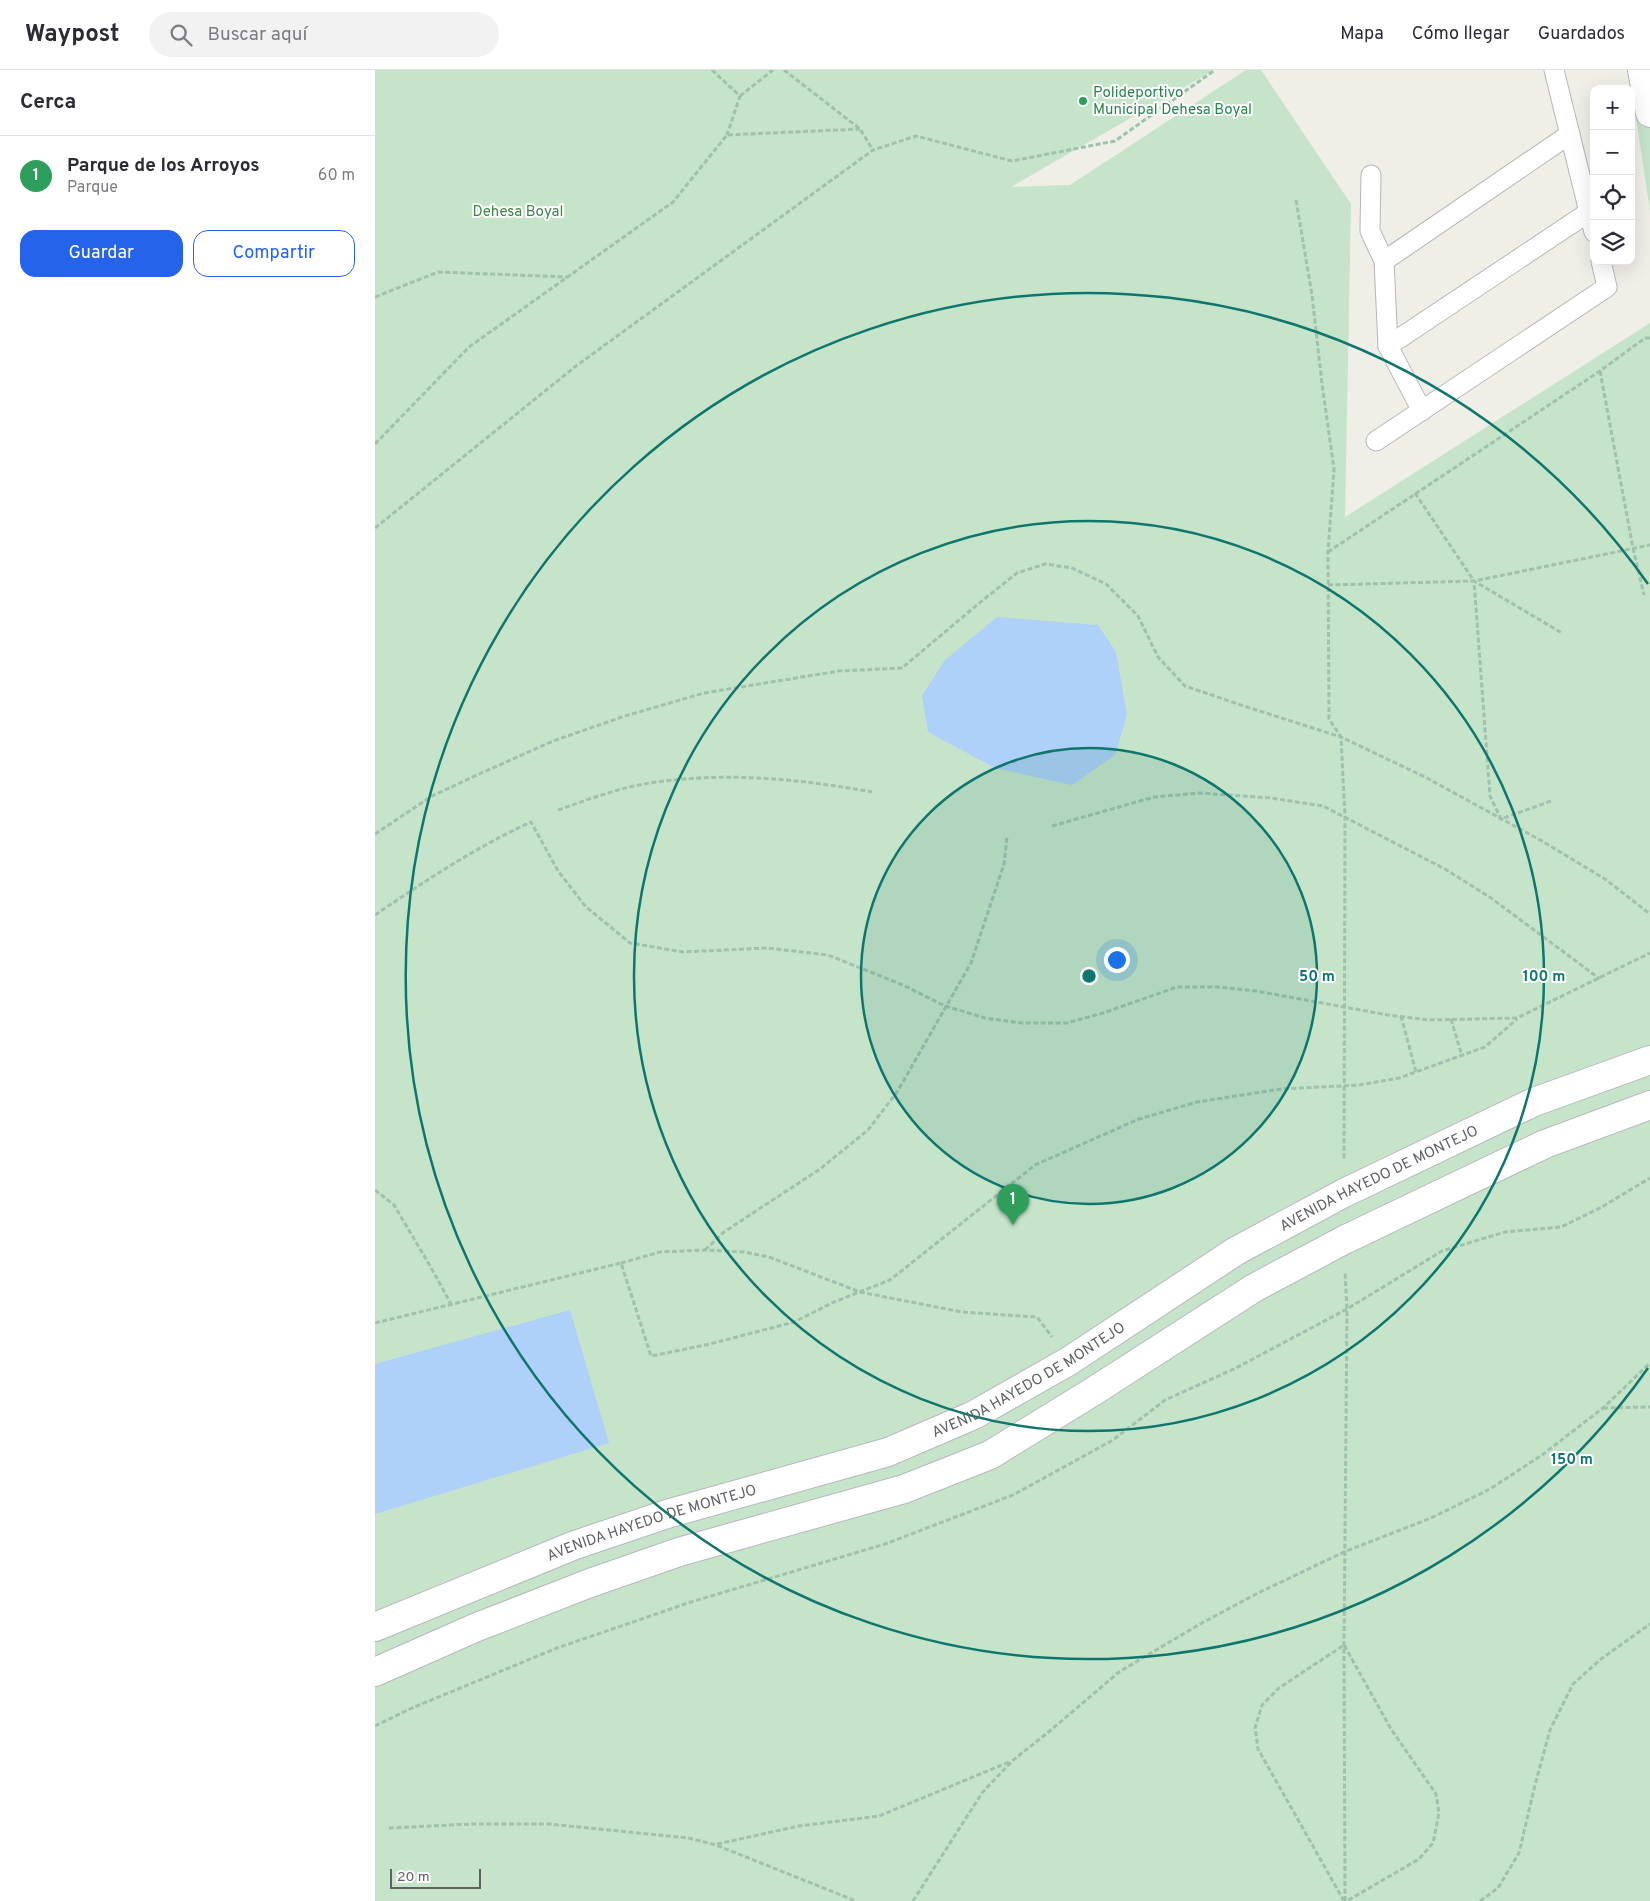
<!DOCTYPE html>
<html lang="es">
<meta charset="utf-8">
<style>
body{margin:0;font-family:Overpass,sans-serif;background:#f2f2f3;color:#2b2b33}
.controls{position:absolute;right:15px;top:15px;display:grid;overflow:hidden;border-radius:10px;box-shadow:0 5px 20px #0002}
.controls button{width:45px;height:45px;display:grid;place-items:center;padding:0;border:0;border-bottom:1px solid #e1e1e2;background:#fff;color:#2b2b33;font:25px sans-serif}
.scale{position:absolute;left:15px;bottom:12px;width:91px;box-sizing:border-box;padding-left:5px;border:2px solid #5f6166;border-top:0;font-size:14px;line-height:18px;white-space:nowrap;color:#5f6166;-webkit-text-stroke:4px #fff;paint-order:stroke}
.you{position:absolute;left:741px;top:889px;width:18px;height:18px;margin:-12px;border:4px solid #fff;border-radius:50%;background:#1a73e8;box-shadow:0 0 0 8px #1a73e833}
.badge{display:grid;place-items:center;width:32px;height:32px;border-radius:50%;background:#2563eb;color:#fff;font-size:16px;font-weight:700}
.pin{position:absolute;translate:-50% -41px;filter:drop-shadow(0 1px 2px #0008)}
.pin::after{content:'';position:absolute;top:26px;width:18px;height:15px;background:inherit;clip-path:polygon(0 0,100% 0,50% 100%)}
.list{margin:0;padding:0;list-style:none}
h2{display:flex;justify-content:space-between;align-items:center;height:65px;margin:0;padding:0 20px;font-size:21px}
h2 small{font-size:16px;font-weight:400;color:#7c7c81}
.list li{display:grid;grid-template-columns:32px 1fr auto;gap:15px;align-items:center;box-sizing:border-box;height:80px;padding:0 20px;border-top:1px solid #e1e1e2}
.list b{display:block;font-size:19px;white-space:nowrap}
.list p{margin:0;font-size:16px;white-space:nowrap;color:#7c7c81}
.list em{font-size:16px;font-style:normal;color:#7c7c81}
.actions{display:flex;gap:10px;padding:15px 20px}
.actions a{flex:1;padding:11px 0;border:1px solid #2563eb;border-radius:15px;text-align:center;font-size:18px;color:#2563eb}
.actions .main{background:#2563eb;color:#fff}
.icon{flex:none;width:28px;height:28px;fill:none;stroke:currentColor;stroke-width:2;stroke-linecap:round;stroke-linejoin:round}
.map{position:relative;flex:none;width:1275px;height:1831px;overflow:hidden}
header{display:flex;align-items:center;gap:30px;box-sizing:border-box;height:70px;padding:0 25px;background:#fff;border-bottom:1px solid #e1e1e2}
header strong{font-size:24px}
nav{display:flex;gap:28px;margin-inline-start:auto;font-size:18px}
.search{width:350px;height:45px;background:#f2f2f3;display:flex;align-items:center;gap:12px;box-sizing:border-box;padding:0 18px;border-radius:28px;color:#7c7c81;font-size:19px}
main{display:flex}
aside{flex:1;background:#fff}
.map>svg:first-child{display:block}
</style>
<header>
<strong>Waypost</strong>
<div class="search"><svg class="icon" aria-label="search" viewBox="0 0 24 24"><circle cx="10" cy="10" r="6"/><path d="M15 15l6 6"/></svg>Buscar aquí</div>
<nav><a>Mapa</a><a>Cómo llegar</a><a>Guardados</a></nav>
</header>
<main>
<aside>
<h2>Cerca<small></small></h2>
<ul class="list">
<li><span class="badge" style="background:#2e9e5b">1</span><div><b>Parque de los Arroyos</b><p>Parque</p></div><em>60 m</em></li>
</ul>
<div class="actions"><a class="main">Guardar</a><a>Compartir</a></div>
</aside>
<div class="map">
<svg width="1275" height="1831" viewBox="0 0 1275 1831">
<rect width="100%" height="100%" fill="#efeee7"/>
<!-- green -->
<g fill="#c6e4ca">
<path d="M0,0H839L636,117L695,115L871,0H886L976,134L970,447L1275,253V1831H0Z"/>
<path d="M1254,0H1275V141Z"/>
</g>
<!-- water -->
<g fill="#afd0f8">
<path d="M622,547L723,555L741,582L752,645L740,685L697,715L620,698L553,662L547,626L569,591Z"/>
<path d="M195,1240L234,1373L0,1444V1294Z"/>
</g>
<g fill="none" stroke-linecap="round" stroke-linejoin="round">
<!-- lane casing -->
<g stroke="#b4b6ba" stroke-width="21">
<g id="lane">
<path d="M1179,0L1219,162"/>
<path d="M996,105L995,161L1009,191L1013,276L1047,341"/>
<path d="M1009,191L1195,64"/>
<path d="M1013,276L1214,142"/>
<path d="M1001,371L1232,217L1226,191"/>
</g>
</g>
<!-- secondary casing -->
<g stroke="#b6b8bd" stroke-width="30">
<g id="secondary">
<path d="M1267,0L1275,43"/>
<path id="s1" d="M0,1557L200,1475L292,1444L513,1382L599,1345L694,1291L861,1181L969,1123L1159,1032L1275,990"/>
<path d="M0,1602L102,1557L215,1513L304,1482L529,1419L615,1385L719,1321L879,1218L969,1170L1170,1074L1275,1035"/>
</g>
</g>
<!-- path -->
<g stroke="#9ec2ad" stroke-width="3" stroke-dasharray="5 2.5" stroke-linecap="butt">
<path d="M337,0L365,26L352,65"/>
<path d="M409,0L485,59L498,80"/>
<path d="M365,26L398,0"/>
<path d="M921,130L937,225L947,314L959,399L953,482L954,649L966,667L970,747L969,1091"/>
<path d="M0,227L63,202L192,207"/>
<path d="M1225,301L1258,478L1269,525"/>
<path d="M0,374L94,277L298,132L352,65L485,59"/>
<path d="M1040,423L1099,511"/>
<path d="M0,458L201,296L498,80L541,66L637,91L740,71L840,0"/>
<path d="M953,482L1225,301L1270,268H1275"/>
<path d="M953,515L1099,511L1275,475"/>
<path d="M1176,731L1126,749L1115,726L1099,511L1187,563"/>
<path d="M183,740C215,729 248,716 282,712C354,702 425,709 497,722"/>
<path d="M677,756L779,727L825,723L896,728L948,736L1070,799L1116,828L1225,909"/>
<path d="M0,764L57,726L102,705L178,671L250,646L329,623L464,601L527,598L608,530L642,503L670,494L697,498L731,514L763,546L783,587L810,616L869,636L966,667L1050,707L1167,771L1230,809L1275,844"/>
<path d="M0,845C50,811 101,777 156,752L183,801L211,837L255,873L308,882L392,878L453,885L528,915L570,936L610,948L647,953H692L728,943L802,917H842L881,921L1013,945L1054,950L1142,948L1275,883"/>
<path d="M1026,946L1041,1002"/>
<path d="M1076,949L1087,986"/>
<path d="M0,1120L19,1135L54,1194L76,1234"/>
<path d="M330,1180L349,1162L445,1099L493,1060L522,1022L596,893L629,794L632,767"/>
<path d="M246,1193L285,1182L330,1180L369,1182L394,1187L485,1222L587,1242L662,1247L677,1267"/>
<path d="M0,1253L246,1193L276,1286L335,1274L419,1252L459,1232L515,1210L660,1095L764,1049L822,1032L906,1019L984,1015L1024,1008L1110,977L1142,949"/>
<path d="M1228,1338L1275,1337"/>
<path d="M0,1656L37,1638L182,1578L316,1532L510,1474L638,1425L738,1370L790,1330L859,1299L972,1239L1067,1181L1130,1162L1186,1157L1225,1138L1275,1108"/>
<path d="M14,1758L97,1754H175L313,1768L341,1775L481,1831"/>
<path d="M342,1774L424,1756L504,1746L634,1692"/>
<path d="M538,1831L607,1723L637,1691L676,1660L744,1602L825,1554L883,1523L969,1482L1056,1448L1115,1419L1167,1385L1228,1338L1275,1293"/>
<path d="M969,1831L883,1679L880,1658L887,1635L904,1618L969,1575L1016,1659L1061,1724L1064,1743L1058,1773L1044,1789L972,1831"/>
<path d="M970,1831L969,1575L972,1239L970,1202"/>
<path d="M1105,1831L1123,1818L1144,1783L1160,1715L1175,1660L1198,1614L1226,1589L1275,1554"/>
</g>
<!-- lane -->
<use href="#lane" stroke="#fff" stroke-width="19"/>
<!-- secondary -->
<use href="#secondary" stroke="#fff" stroke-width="28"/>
</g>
<!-- distance rings -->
<circle cx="714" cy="906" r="228" fill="#0f766e" fill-opacity=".12"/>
<g fill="none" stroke="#0f766e" stroke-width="2.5">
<circle cx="714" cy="906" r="228"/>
<circle cx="714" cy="906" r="455"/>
<path d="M1273 1298A683 683 0 1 1 1273 514"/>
</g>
<!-- markers -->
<circle fill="#2e9e5b" stroke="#fff" stroke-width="2" cx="708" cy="31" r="5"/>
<g text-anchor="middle" stroke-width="4" stroke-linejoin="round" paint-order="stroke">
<!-- leisure labels -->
<g font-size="15" fill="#27864d" stroke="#fff" text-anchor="start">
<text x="718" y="27">Polideportivo<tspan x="718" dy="17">Municipal Dehesa Boyal</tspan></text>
</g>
<!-- park labels -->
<g font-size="15" fill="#3e8549" stroke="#fff">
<text x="143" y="146">Dehesa Boyal</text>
</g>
<!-- street labels -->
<g font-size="15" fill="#5f6166" stroke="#fff">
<text dy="5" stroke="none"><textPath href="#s1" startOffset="1106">AVENIDA HAYEDO DE MONTEJO</textPath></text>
<text dy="5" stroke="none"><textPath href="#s1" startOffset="701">AVENIDA HAYEDO DE MONTEJO</textPath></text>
<text dy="5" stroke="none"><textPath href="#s1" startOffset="296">AVENIDA HAYEDO DE MONTEJO</textPath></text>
</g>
</g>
<circle cx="714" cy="906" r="8" fill="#0f766e" stroke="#fff" stroke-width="2.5"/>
<g font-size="15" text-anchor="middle" font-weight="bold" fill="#0f766e" stroke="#fff" stroke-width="4" stroke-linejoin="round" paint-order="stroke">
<text x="942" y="911">50 m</text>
<text x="1169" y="911">100 m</text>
<text x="1197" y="1394">150 m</text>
</g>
</svg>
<div class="controls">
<button>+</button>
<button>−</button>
<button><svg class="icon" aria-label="locate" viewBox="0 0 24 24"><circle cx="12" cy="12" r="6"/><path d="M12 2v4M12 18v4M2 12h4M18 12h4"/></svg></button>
<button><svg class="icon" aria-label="layers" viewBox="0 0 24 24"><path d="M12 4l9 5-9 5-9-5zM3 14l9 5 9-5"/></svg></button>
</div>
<div class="scale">20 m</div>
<div class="you"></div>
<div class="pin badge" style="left:638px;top:1155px;background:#2e9e5b">1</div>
</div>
</main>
